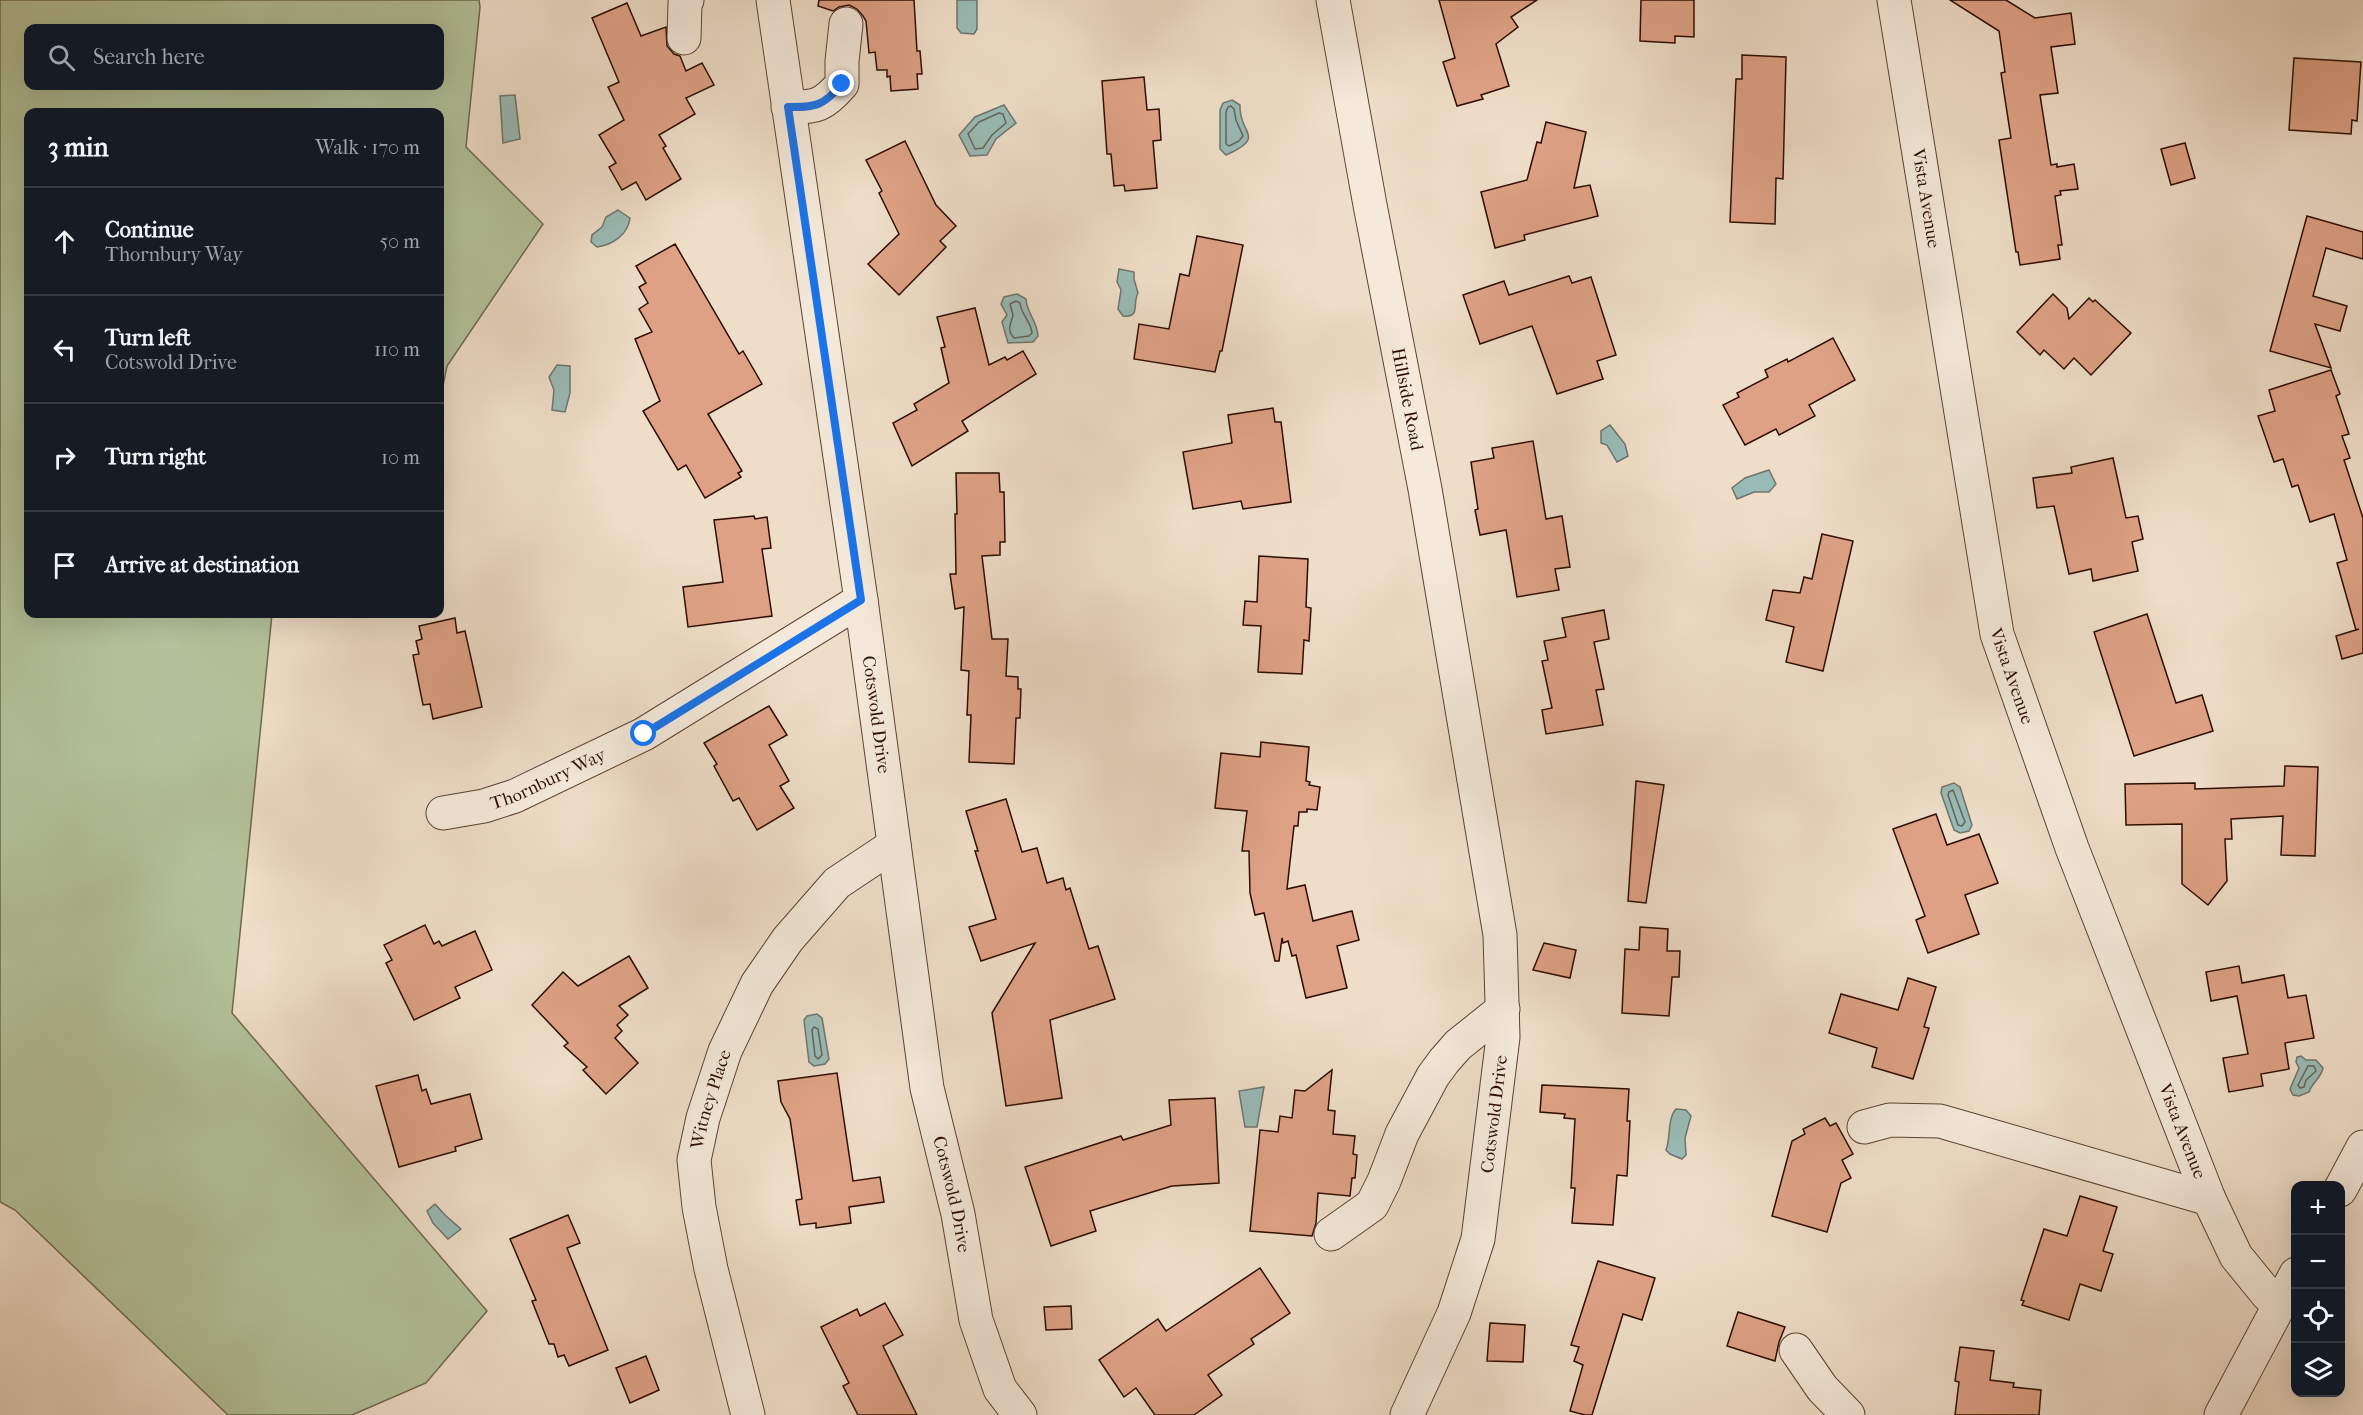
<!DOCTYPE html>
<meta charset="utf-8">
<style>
body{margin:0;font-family:"IM FELL French Canon",serif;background:#242831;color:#f1f3f6}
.controls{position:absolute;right:18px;bottom:18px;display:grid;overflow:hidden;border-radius:12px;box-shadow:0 6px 24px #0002}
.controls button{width:54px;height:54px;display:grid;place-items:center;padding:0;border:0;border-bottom:2px solid #363941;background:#171b24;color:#f1f3f6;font:30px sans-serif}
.stop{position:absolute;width:18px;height:18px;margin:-14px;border:4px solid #1a73e8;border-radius:50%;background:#fff}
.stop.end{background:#1a73e8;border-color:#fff;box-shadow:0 2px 6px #0008}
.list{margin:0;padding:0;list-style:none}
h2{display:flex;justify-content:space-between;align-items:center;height:78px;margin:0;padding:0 24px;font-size:26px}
h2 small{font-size:20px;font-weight:400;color:#9ea1a6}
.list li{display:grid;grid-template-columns:39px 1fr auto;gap:18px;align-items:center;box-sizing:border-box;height:108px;padding:0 24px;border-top:2px solid #363941}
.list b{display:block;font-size:22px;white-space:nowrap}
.list p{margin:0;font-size:20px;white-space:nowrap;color:#9ea1a6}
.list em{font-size:20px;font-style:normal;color:#9ea1a6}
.icon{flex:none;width:33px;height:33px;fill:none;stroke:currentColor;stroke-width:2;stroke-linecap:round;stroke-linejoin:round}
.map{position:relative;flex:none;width:2363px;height:1415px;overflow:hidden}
.search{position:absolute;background:#171b24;box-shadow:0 6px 24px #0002;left:24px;top:24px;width:420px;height:66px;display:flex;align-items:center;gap:15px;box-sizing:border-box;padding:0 21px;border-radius:12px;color:#9ea1a6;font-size:22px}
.panel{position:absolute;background:#171b24;box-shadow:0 6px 24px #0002;left:24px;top:108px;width:420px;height:510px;border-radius:12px}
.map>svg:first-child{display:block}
</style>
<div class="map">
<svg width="2363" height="1415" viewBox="0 0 2363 1415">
<rect width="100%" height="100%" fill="#eeddc7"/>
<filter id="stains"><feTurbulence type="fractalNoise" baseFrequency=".00333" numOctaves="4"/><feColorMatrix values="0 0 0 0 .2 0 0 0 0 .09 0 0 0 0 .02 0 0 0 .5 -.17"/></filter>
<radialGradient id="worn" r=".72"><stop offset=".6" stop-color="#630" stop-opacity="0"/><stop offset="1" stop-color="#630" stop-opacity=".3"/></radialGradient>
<!-- green -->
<path fill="#b3c29a" stroke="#70684e" stroke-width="1.5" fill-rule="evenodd" d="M0,0H479L480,7L466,147L543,224L447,366L440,400V112H28V614H272L232,1013L487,1311L426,1383L352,1415H228L15,1210L0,1202ZM28,28H440V86H28Z"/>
<!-- water -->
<g fill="#99bbb6" stroke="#6e756e" stroke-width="1.5">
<path d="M957,0H977V29L974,34L961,33L957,28Z"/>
<path d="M515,95L520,139L503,143L500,96Z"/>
<path d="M1232,100L1240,105C1238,134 1268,136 1226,155L1220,149V110L1223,103Z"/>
<path d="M1004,105L1016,123L996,139L987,155L970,156L959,135L975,117Z"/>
<path d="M618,210L630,218C628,235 612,245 597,247L591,242L592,235L602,227L606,217Z"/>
<path d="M1119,269L1134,272V279L1138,293C1132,304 1141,318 1123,316L1118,309L1121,290L1117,282Z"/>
<path d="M1017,294L1026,299C1027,314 1037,320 1038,336L1033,342L1008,343L1002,322L1007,315L1001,304L1004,297Z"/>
<path d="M557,365L570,366V393L565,412L552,410L554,390L549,377Z"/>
<path d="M1610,425L1625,444L1628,456L1617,462L1607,445L1601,443V431Z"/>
<path d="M1769,470L1776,484L1769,492H1754L1737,499L1732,488L1745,478Z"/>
<path d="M1954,783L1960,787L1972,825L1969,831L1960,833L1954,830L1941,793L1942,787Z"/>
<path d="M817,1014L822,1018L829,1059L825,1064L814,1066L809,1062L804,1020L807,1016Z"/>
<path d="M2301,1056L2306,1060H2316L2323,1068C2321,1078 2312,1083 2309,1092L2299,1096L2293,1095L2290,1089L2299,1068L2296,1062L2297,1057Z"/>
<path d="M1264,1087L1257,1127H1245L1239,1091Z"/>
<path d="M1676,1109L1686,1110L1691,1116L1685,1138L1686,1155L1682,1159L1670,1154L1666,1150C1671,1137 1667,1119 1676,1109Z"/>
<path d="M435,1204L446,1216L461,1229L448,1239L433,1223L427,1211Z"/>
</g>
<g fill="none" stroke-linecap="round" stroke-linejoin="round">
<!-- shore -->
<g stroke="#63645c" stroke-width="1.5">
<path d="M1231,106L1234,109L1236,120L1243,136L1239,141L1229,146L1226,144V112L1228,107Z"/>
<path d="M999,113L1003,114L1006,123L992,135L983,148L975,149L968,134L979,122Z"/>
<path d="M1016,301L1020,303C1021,315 1031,321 1032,333L1029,336L1014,338C1006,330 1011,324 1013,315L1010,304Z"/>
<path d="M1953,790L1965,822L1962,826L1958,825L1948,795L1949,792Z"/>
<path d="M814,1027L818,1029L822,1055L818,1059L815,1056L812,1030Z"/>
<path d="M2308,1066H2314L2316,1071L2306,1080L2304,1087L2300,1088L2298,1085Z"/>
</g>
</g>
<!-- building -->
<g fill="#dea185" stroke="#2d0d01" stroke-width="1.5">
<path d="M819,0H914L917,51H920L922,74H917L918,89L891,91L890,76L887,77V70H877L875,52L869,53L866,21L863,16L857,9L849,5L839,7L833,11L818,6Z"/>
<path d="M1439,0H1537L1511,17L1518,27L1496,44L1509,86L1481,95L1483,99L1457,106L1443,62L1455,58Z"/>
<path d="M1641,0H1694V37L1675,36V43L1640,41Z"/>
<path d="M1950,0H2006L2035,18L2071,13L2075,44L2051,47L2058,93L2040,95L2051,165L2057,164V167L2074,164L2078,189L2060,191L2061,195L2055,196L2062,245H2058L2060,259L2020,265L2018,252H2016L1999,140L2011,138L2001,73L2005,72L1999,31Z"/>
<path d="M627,3L641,36L666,27L667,46L674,54L680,56L686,71L702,63L714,85L686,98L695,114L659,135L666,146L663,148L681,179L646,200L636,182L622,190L609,167L616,163L599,135L624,120L608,87L619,82L592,18Z"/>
<path d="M1742,55L1786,57L1783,179L1776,178L1775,224L1730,222L1736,79H1742Z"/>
<path d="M2294,58L2361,62L2357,121L2352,120L2351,134L2289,130Z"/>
<path d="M1144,77L1147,110L1159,109L1161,140L1153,141L1157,188L1125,191L1124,185L1114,186L1111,154H1107L1102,81Z"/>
<path d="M1546,122L1586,132L1574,188L1590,185L1598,216L1524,235L1525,240L1495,248L1481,192L1527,180L1537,142L1541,143Z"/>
<path d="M905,141L936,205L956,226L940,241L946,247L899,295L868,264L899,234L879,193L882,191L866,160Z"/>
<path d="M2185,143L2195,178L2171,185L2161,149Z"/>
<path d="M2307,216L2363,232V259L2326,248L2313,296L2347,306L2340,331L2315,324L2331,368L2270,351Z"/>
<path d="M1197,236L1243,245L1222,351H1220L1215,372L1134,359L1139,324L1169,329L1180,274L1189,276Z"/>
<path d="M675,244L739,354L743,351L762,384L708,414L742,471L738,473L741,477L705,498L686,465L678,470L643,411L660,401L635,339L652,332L639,309L648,303L639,287L646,283L636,266Z"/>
<path d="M1569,276L1572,283L1591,277L1616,355L1597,361L1603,379L1557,394L1532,326L1480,344L1463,295L1504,281L1509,295Z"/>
<path d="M2053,294L2067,308L2069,319L2089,298L2093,302L2095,300L2131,333L2091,375L2074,358L2064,369L2044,350L2040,355L2017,332Z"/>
<path d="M975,308L989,365L1005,357L1007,360L1023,351L1036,374L962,421L968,431L912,466L893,423L917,410L914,404L949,383L941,348L945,347L937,317Z"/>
<path d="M1833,338L1855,380L1809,405L1815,416L1779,435L1776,429L1745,445L1723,405L1739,397L1737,393L1768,377L1765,370L1787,359L1788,362Z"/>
<path d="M2331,370L2340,394L2336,396L2349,434L2342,436L2350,458L2344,460L2363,518V653L2342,659L2336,636L2359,629L2356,630L2337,563L2347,560L2334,514L2310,522L2298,485L2292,487L2283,459L2274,462L2258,416L2275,411L2269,390Z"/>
<path d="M1273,408L1275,422H1281L1291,502L1243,509L1241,501L1193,509L1183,452L1232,443L1228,415Z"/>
<path d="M1533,441L1546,519L1562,516L1570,567L1555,569L1559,590L1517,597L1506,530L1480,535L1475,510L1478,509L1471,462L1494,458L1492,448Z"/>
<path d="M2113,458L2126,518L2138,516L2143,539L2132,542L2138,571L2093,581L2091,569L2069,574L2054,506L2037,508L2033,478L2072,473L2071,467Z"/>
<path d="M956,473H999L1000,492H1004L1005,542H1000V555L982,556L992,639H1008L1006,676L1018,677V689H1021L1020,718H1016L1014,764L969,762L971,715H967L969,671L961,670L964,607L955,609L950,574H956L955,514H957Z"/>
<path d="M754,516L755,519L767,517L771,548L762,549L772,616L688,627L683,587L723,582L714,520Z"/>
<path d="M1822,534L1853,541L1823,671L1786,662L1794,627L1766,620L1773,590L1800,593L1804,577L1812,579Z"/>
<path d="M1259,556L1308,559L1306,607L1311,608L1309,641L1304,640L1302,674L1258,672L1261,626L1243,625L1245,601L1257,602Z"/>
<path d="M1604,610L1609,639L1594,642L1604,689L1596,690L1603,725L1546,734L1542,710L1552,708L1542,661L1548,660L1544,641L1566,637L1562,618Z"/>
<path d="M2147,614L2176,703L2202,695L2213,731L2134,756L2094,632Z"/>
<path d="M455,618L457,633L465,631L482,707L433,719L430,704L423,705L413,655L419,654L416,641L422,639L419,626Z"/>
<path d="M769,706L787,735L769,745L789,781L780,786L794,808L757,830L739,798L733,801L714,766L717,764L704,743Z"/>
<path d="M1261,742L1309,747L1306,781L1310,782L1309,785L1320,787L1317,810L1307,809V812H1299L1298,826H1294L1287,889L1305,885L1313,921L1352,911L1359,940L1337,946L1347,988L1306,998L1296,955L1292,956L1288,941L1283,943L1282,938L1279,961H1275L1264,913L1255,915L1250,893L1249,851H1242L1247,811L1215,808L1221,753L1260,757Z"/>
<path d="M2285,766L2318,767L2315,856L2281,855L2283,816L2231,819L2232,839H2225L2227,881L2208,905L2182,884V824L2126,825L2125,784L2195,783V789L2284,786Z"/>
<path d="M1636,781L1664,785L1646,903L1628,901Z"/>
<path d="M1006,799L1022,852L1037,848L1047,883L1063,878L1066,890L1070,888L1089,949L1098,946L1115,999L1050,1020L1062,1098L1006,1106L992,1013L1035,943L981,961L969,927L996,919L975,851H978L966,811Z"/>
<path d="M1936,814L1947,845L1979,834L1998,883L1965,895L1979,934L1928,953L1916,920L1925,916L1893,829Z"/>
<path d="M425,925L434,944L439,941L442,946L475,931L492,970L455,987L460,998L414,1020L386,963L392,960L384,945Z"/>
<path d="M1640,927L1668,929L1667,951H1680L1679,977H1672L1669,1016L1622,1013L1625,949L1639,950Z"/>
<path d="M1544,943L1576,950L1570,978L1533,970Z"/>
<path d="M629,956L648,988L619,1006L628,1015L617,1025L622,1031L615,1038L638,1063L606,1094L583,1070L587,1067L564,1046L568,1043L532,1005L563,972L578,986Z"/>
<path d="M2239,966L2242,983L2284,975L2288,998L2306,995L2314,1038L2285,1043L2289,1069L2261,1074L2263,1086L2229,1092L2223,1058L2248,1054L2237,996L2211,1001L2206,972Z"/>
<path d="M1908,978L1936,987L1924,1027L1929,1028L1913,1079L1872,1067L1877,1048L1829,1033L1841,994L1898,1010Z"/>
<path d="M1332,1070L1328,1110L1335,1111L1333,1134L1355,1136L1353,1154L1357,1155L1355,1178H1352L1350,1196L1318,1193L1316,1223L1312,1236L1250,1231L1260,1130L1278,1132L1280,1116L1292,1118L1295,1090L1305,1091Z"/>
<path d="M837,1073L853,1181L880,1177L884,1202L849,1207L851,1223L816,1228V1223L800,1225L796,1200L802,1199L790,1119L781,1102L778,1081Z"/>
<path d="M418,1075L422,1091L426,1089L431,1104L470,1094L482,1139L455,1147L456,1151L399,1167L376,1086Z"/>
<path d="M1542,1085L1629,1089L1627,1121H1630L1627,1176L1617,1175L1613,1225L1572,1223L1575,1188H1571L1575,1119L1564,1118L1565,1114L1540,1112Z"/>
<path d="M1215,1098L1219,1183L1172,1186L1090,1211L1096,1231L1051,1246L1025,1167L1121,1136L1123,1140L1171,1125L1169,1100Z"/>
<path d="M1825,1118L1830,1126L1836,1123L1853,1154L1842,1160L1851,1178L1841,1183L1827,1232L1772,1216L1792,1141L1805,1134L1803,1129Z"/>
<path d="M2080,1196L2117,1207L2103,1251L2113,1254L2101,1291L2080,1284L2069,1320L2022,1305L2024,1301L2021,1300L2044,1229L2067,1236Z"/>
<path d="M568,1215L580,1243L567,1248L608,1350L569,1366L564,1355L558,1357L554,1344H549L532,1301L536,1300L510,1239Z"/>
<path d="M1598,1261L1655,1278L1642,1320L1623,1314L1592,1415H1585L1570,1411L1583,1365L1574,1361L1579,1347L1571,1345Z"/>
<path d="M1260,1268L1290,1313L1251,1339L1254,1344L1208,1375L1222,1395L1194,1415H1155L1136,1388L1124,1397L1099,1360L1158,1319L1166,1331Z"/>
<path d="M885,1303L903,1335L883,1346L917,1415H858L843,1386L849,1383L821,1327L857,1309L860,1316Z"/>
<path d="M1071,1306L1072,1329L1046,1330L1044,1307Z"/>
<path d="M1738,1312L1785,1327L1779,1342L1775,1361L1727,1346Z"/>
<path d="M1490,1323L1525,1325L1523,1362L1487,1361Z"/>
<path d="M1960,1347L1994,1351L1990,1380L2014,1383L2013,1387L2041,1390L2039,1415H1955L1959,1382L1955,1381Z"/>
<path d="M646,1356L659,1390L630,1403L616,1368Z"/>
</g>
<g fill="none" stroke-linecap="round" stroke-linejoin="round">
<!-- minor casing -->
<g stroke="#5d4132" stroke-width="35">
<g id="minor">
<path id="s1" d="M773,0L861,600L927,1088L958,1214L976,1320L1000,1389L1020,1415"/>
<path id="s2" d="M1333,0L1370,205L1425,489L1500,935L1503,1037L1478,1239L1454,1313L1407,1415"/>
<path id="s3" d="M1894,0L1997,634L2072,848L2209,1199L2236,1256L2267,1294L2279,1305"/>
<path d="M684,38L685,3L687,0"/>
<path d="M788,107C816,108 824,105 842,84V61L846,24"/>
<path id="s4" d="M443,813L484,806L515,796L644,734L861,600"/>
<path d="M1864,1127L1890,1120L1940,1121L2209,1199"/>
<path d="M2340,1190L2363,1147"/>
<path d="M1331,1234L1372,1205L1384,1181L1402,1134L1433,1076L1444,1061L1458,1045L1503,1009"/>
<path d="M1796,1350L1822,1388L1848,1415"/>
<path id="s5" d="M748,1415L711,1269L699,1207L694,1160L703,1118L725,1051L757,984L788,939L837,883L894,845"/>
<path d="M2221,1415L2296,1274"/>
</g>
</g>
<!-- minor -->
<use href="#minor" stroke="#f4e9db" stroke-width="33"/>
</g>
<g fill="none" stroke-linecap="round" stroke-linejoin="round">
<!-- route -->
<path stroke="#1a73e8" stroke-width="8" d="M644,734L861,600L788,107C816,108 824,105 842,84"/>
</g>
<g text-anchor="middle" stroke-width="4.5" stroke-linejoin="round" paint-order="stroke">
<!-- street labels -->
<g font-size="18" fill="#2d0d01" stroke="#f4e9db">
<text dy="6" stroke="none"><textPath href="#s3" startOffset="201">Vista Avenue</textPath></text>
<text dy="6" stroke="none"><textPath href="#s2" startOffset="406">Hillside Road</textPath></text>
<text dy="6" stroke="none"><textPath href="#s3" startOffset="687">Vista Avenue</textPath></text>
<text dy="6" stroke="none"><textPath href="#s1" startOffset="722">Cotswold Drive</textPath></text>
<text dy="6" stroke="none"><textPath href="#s4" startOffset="111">Thornbury Way</textPath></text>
<text dy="6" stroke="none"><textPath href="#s5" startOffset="324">Witney Place</textPath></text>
<text transform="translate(1494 1114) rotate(-83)" y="6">Cotswold Drive</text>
<text dy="6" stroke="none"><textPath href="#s3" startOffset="1173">Vista Avenue</textPath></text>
<text dy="6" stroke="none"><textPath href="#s1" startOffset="1208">Cotswold Drive</textPath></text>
</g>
</g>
<rect width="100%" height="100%" filter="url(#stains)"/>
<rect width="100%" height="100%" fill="url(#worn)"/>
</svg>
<div class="controls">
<button>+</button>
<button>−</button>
<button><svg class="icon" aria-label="locate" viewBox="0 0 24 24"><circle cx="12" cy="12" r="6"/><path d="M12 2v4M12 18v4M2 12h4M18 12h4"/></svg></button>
<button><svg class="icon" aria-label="layers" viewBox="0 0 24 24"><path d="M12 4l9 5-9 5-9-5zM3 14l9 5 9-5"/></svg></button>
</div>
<div class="stop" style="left:644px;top:734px"></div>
<div class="stop end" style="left:842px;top:84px"></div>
<div class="search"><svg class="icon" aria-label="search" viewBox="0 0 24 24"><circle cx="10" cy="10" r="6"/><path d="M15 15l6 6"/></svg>Search here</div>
<section class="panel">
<h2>3 min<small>Walk · 170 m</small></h2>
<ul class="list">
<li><svg class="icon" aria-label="ahead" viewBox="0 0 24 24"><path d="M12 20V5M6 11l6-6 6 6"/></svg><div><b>Continue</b><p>Thornbury Way</p></div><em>50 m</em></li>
<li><svg class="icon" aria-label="left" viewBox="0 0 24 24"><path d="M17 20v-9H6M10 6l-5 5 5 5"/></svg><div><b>Turn left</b><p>Cotswold Drive</p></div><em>110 m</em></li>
<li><svg class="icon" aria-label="right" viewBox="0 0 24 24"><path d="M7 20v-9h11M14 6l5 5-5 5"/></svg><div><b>Turn right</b></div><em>10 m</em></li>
<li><svg class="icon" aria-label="arrive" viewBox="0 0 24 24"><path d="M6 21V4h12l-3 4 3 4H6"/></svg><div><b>Arrive at destination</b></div></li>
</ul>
</section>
</div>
